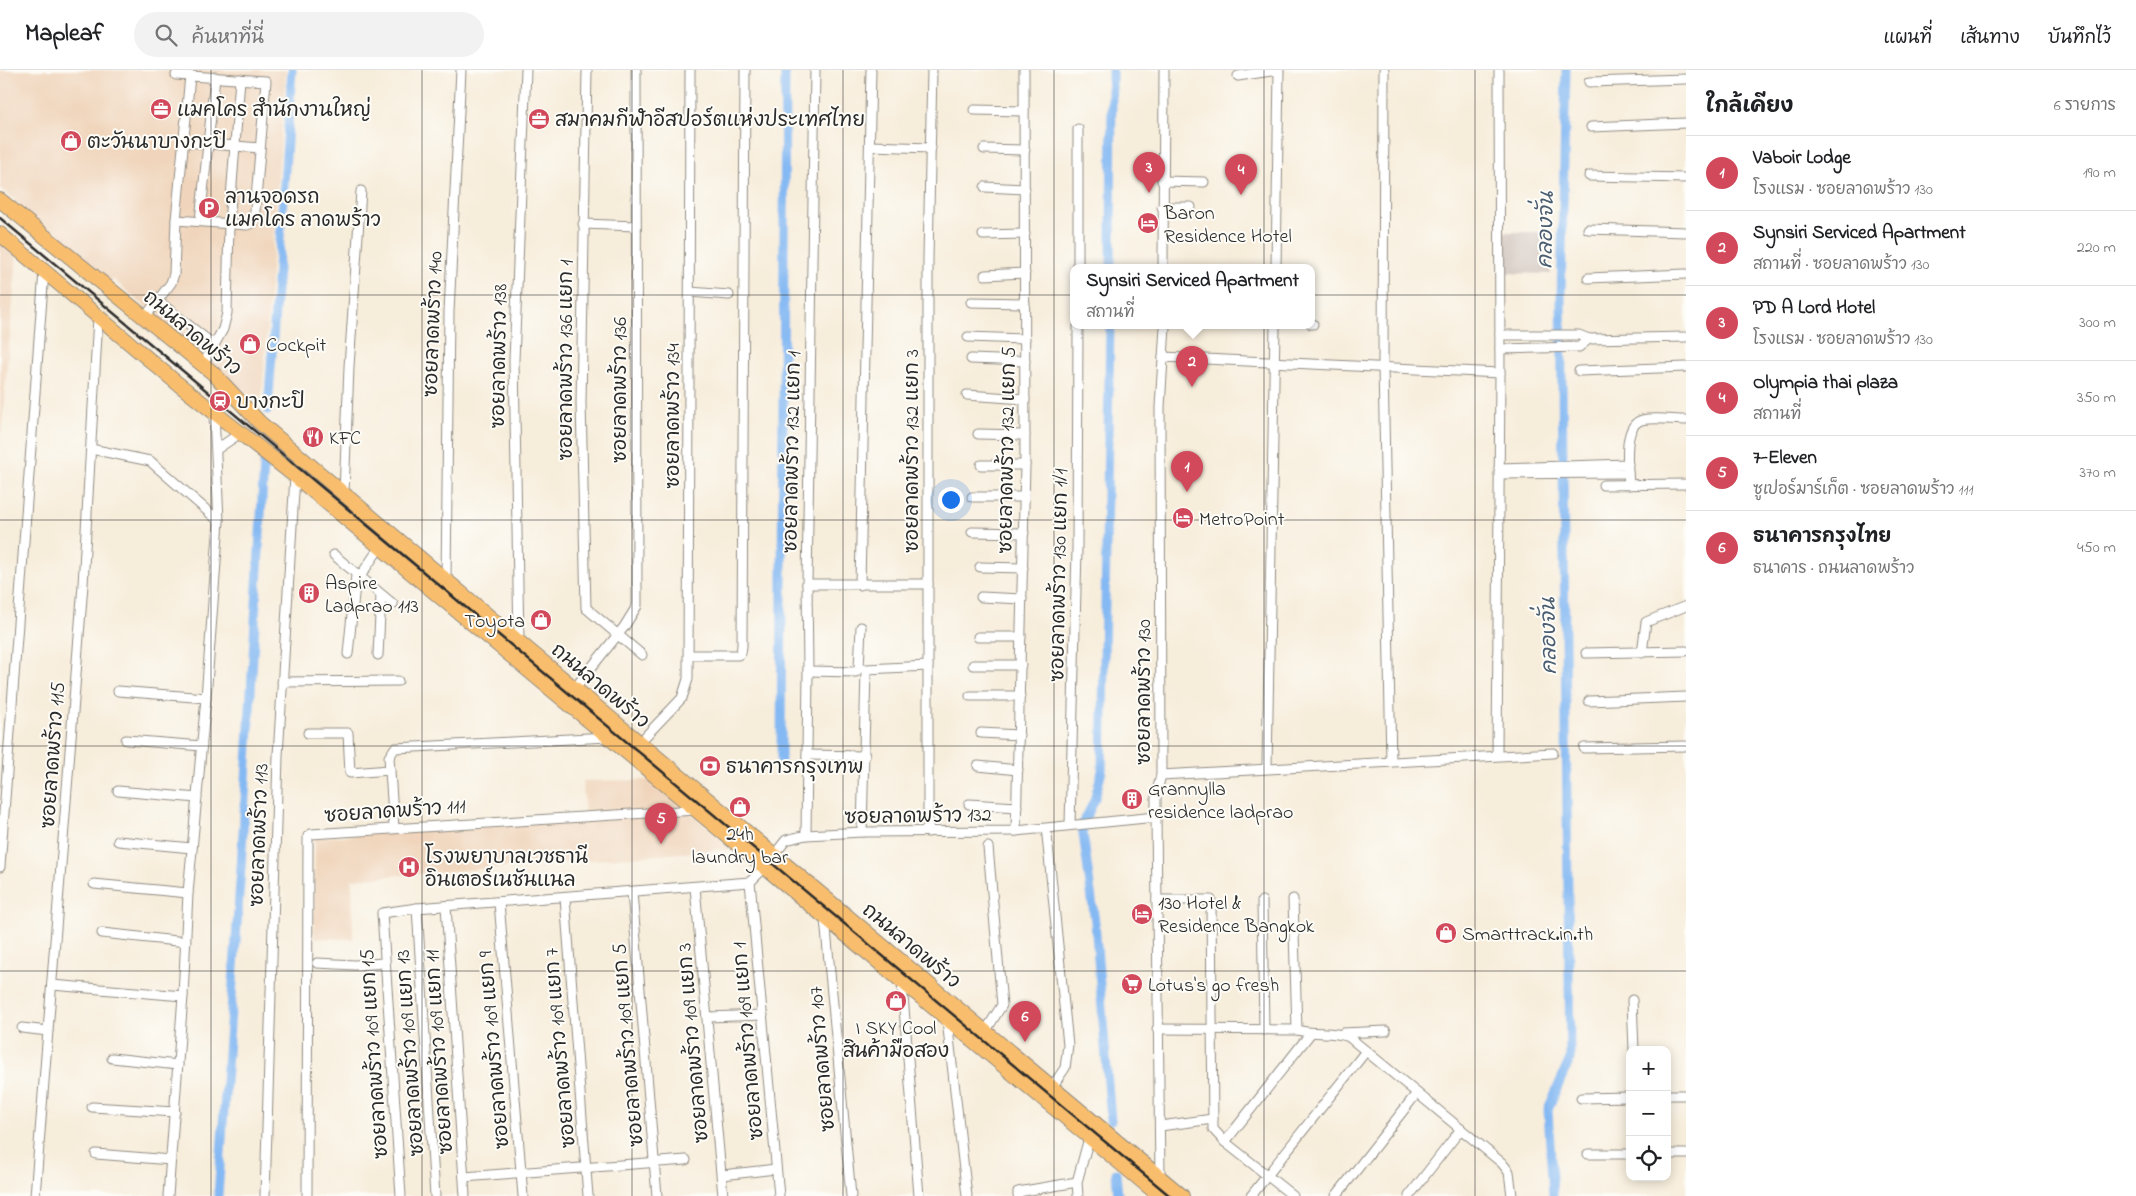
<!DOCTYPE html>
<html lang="th">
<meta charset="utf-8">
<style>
body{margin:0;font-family:"Indie Flower","Playpen Sans Thai",sans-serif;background:#f2f2f2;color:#202124}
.controls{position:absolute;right:15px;bottom:15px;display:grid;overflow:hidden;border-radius:10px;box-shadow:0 2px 12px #0003}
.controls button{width:45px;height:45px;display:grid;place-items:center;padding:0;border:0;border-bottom:1px solid #e0e0e0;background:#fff;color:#202124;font:25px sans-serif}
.you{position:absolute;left:950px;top:429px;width:18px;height:18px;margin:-12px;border:4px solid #fff;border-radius:50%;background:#1a73e8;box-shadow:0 0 0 8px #1a73e833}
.badge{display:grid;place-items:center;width:32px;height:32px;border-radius:50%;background:#d1495b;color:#fff;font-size:16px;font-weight:700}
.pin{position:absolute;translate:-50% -41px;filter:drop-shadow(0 1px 2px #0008)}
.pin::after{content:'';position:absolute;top:26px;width:18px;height:15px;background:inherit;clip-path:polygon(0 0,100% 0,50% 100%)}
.popup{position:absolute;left:1070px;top:194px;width:245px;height:65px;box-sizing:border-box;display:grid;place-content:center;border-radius:10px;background:#fff;filter:drop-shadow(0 1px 4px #0005);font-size:16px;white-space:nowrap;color:#757577}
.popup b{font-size:19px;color:#202124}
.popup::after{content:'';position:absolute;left:50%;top:100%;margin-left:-10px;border:10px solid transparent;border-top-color:#fff}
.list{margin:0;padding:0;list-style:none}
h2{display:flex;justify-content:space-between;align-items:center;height:65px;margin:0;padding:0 20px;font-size:21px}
h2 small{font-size:16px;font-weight:400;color:#757577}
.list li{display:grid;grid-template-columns:32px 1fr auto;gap:15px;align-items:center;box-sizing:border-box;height:75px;padding:0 20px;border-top:1px solid #e0e0e0}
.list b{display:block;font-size:19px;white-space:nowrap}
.list p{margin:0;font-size:16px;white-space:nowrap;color:#757577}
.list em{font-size:16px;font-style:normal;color:#757577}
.icon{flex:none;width:28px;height:28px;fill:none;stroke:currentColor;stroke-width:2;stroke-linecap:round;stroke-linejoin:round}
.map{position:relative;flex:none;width:1686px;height:1126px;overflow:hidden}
header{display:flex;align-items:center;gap:30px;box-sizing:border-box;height:70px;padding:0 25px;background:#fff;border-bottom:1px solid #e0e0e0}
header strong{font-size:24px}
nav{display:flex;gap:28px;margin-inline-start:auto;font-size:18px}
.search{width:350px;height:45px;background:#f2f2f2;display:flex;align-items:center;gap:12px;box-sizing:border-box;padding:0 18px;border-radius:28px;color:#757577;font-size:19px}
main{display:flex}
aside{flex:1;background:#fff}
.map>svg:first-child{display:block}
</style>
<header>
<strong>Mapleaf</strong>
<div class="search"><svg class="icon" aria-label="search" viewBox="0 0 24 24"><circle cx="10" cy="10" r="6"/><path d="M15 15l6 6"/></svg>ค้นหาที่นี่</div>
<nav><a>แผนที่</a><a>เส้นทาง</a><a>บันทึกไว้</a></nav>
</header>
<main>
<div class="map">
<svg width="1686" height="1126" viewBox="0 0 1686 1126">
<rect width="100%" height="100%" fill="#fdfcf7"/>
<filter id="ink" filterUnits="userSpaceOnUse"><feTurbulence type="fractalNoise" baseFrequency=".02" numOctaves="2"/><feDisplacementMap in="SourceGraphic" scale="10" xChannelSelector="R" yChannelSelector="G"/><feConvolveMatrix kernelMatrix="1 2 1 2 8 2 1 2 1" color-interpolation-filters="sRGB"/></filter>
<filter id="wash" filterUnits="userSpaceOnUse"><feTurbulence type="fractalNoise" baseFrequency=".0096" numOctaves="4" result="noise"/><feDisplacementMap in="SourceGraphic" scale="20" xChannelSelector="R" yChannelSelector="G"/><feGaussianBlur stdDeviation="1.12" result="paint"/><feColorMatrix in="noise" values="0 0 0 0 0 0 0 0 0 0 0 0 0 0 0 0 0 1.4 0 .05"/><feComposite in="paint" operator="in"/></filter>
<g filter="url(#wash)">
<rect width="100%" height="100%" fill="#f7eddb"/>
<!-- built -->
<g fill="#f0d5bc">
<path d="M0,0H286L261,336L112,208L111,220L15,142V130L0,118Z"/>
<path d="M0,172L17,186L0,376Z"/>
<path d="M650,710L734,779L352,809L353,869L314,868L315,768L585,749L583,711Z"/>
</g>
<!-- industrial -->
<path fill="#cec1b9" d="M1504,162H1550L1551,204L1505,203Z"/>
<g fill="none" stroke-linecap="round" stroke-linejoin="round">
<!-- canal -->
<g stroke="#85b9f3" stroke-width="9">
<path d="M1111,198L1112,0"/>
<path d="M1110,256L1102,701L1094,731L1082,756L1095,852L1111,1050"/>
<path d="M268,340L292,0"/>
<path d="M781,690L785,0"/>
<path d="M1116,1103L1118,1126"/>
<path d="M218,1126L241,798L264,393"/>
<path d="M1553,1126L1548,1039L1570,989L1561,227L1566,0"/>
</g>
</g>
</g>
<g filter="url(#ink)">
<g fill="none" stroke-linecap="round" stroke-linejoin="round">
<!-- minor casing -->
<g stroke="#918c83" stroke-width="11">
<g id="minor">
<path d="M587,0L581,333L586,538L642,585"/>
<path d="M1384,0L1383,298L1391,692"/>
<path d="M176,5L266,11L254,152L247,155L176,150"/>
<path d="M1238,6L1278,0"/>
<path d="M1589,12L1686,9"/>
<path d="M974,40L1024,41"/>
<path d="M1591,57L1686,53"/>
<path d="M1078,59V198"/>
<path d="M185,72L260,78"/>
<path d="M870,76L931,78"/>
<path d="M984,79L1025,80"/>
<path d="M1589,106L1686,108"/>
<path d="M1162,111L1204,112"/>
<path d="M985,117L1025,119"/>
<path d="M1162,137H1191"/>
<path d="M200,151L215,7"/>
<path d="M583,154L636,156"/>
<path d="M1588,159L1686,162"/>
<path d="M983,165L1025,164"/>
<path d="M1163,198L1164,0"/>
<path d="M1276,198L1279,0"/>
<path d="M985,205L1025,203"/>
<path d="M1588,208L1686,204"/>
<path d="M690,222L729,225"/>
<path d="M158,231L214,275"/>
<path d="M971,232L1025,233"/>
<path d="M145,247L171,213L174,204L176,150L190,6"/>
<path d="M1311,254H1313"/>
<path d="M1500,265H1579L1589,269L1579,277L1500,279"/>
<path d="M968,267L1025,269"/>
<path d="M1589,269L1686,267"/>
<path d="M1163,287L1500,303"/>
<path d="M971,289L1025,291"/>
<path d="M203,295L223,259L227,243L229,154L240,9"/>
<path d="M1579,301L1686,297"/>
<path d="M967,325L1025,329"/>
<path d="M978,364L1025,365"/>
<path d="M91,379L150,391L219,451"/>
<path d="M217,379L239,364"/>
<path d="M981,395H1025"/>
<path d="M1499,398L1628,394"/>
<path d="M1499,404L1628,403"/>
<path d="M1603,415L1686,414"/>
<path d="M1629,415C1628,399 1622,355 1642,350C1655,347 1673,350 1686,350"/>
<path d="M344,423L349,297L361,121"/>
<path d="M972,427H1024"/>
<path d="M972,462L1024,463"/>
<path d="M334,485L393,534"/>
<path d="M980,497L1023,498"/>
<path d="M359,508L380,477"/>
<path d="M446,510L449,242L461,0"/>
<path d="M807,514H928"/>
<path d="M860,515L871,0"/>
<path d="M981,527L1022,529"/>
<path d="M978,567H1021"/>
<path d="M519,572L514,290L526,0"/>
<path d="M1586,583L1686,581"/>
<path d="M1642,583L1646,552L1686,536"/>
<path d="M348,584L356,505"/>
<path d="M378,585L381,525"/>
<path d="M689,585H738L741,583L742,576L745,0"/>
<path d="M973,595H1021"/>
<path d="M808,601L856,602L859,598L861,557"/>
<path d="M282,612L398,611"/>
<path d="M574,619L624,557L637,536L636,0"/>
<path d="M118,621L206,628"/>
<path d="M970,626H1020"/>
<path d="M1589,631L1686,627"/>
<path d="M308,663H348L350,703L390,700"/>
<path d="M981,663L1019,665"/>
<path d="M126,670L202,676"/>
<path d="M639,673L682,628L688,609L690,0"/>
<path d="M1584,678L1686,676"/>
<path d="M807,685L865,686"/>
<path d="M1497,685L1500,303L1499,0"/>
<path d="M978,696L1018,700"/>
<path d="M1267,698L1275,256"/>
<path d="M1161,705L1553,683"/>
<path d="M118,721L197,728"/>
<path d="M969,734L1017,737"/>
<path d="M1070,755L1077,479L1078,256"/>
<path d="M394,758L389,687L395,678L608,667"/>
<path d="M1016,761L1025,395L1024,0"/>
<path d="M862,762L866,599L928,596"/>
<path d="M928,762V188L932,0"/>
<path d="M806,765L808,601L807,514L815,0"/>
<path d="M1047,766L1068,975L1065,998L1052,1017"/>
<path d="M118,771L192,778"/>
<path d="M774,785L786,770L806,765L862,762L1016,761L1156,747"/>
<path d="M0,797L44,201"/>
<path d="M750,812L779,1126"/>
<path d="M94,814L188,823"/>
<path d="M695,817L723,1126"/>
<path d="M632,822L657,1126"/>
<path d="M565,828L588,1126"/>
<path d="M1293,829L1297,960"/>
<path d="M1157,830H1211L1213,1059L1225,1072L1293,1126"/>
<path d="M1262,831L1264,960"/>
<path d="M499,832L523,1126"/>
<path d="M446,836L465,1126"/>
<path d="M417,838L435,1126"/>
<path d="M825,849L851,1126"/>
<path d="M102,863L186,872"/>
<path d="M317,893L355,895L384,893"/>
<path d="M902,913L919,1126"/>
<path d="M52,915L183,926"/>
<path d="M1632,930L1634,980"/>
<path d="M708,947L763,945"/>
<path d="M947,950L967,1126"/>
<path d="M22,958L48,961"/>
<path d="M1157,959L1297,960C1314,965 1333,960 1349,967L1502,1093L1509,1102L1512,1126"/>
<path d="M985,962L1002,935L988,777"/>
<path d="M1343,963L1386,961"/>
<path d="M112,988L178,995"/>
<path d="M1667,1025H1686"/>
<path d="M1581,1028L1630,1027"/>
<path d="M92,1037L175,1042"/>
<path d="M1160,1056L1213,1049"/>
<path d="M1225,1072L1310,964"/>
<path d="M96,1084L171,1090"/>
<path d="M1588,1084H1630"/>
<path d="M1667,1084H1686"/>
<path d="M722,1105L776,1099"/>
<path d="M464,1107L686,1090"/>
<path d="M1160,1108L1156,747V726L1161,705L1160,337L1165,256"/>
<path d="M35,1126L83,515L98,247"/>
<path d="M168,1126L183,926L188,823L206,628L219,451L214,343"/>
<path d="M265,1126L278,686L295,406"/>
<path d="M307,1126L308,766L311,764L696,740"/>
<path d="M401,1126L382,843L417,838L750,812L765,797"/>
<path d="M1018,1126V1122L1077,1112"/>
<path d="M1078,1126L1077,1112L1089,1068"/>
<path d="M1251,1126L1366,981"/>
<path d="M1336,1126L1417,1023"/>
<path d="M1409,1126L1461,1059"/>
</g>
</g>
<!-- primary casing -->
<g stroke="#918c83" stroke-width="16">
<g id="primary">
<path d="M0,130L213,303L259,352L519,572L1182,1126"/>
<path d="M0,164L177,313L295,406L1160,1126"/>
</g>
</g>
<!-- minor -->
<use href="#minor" stroke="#fff" stroke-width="9"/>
<!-- primary -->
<use href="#primary" stroke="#f9be6d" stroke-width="14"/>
<!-- rail -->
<path stroke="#2b2b2b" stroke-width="2.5" d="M0,148L1170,1126"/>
</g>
</g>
<!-- grid -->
<path fill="none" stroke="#2b2b2b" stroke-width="1" stroke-opacity="0.55" d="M211,0V1126M422,0V1126M632,0V1126M843,0V1126M1054,0V1126M1264,0V1126M1475,0V1126M0,225H1686M0,450H1686M0,676H1686M0,901H1686"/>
<!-- icons -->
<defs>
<g id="office-disc" transform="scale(1.125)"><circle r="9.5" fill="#d1495b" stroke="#fdfcf7"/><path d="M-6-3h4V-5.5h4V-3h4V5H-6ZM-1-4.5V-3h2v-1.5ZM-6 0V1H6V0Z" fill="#fff"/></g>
<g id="shop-disc" transform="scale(1.125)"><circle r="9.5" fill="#d1495b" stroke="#fdfcf7"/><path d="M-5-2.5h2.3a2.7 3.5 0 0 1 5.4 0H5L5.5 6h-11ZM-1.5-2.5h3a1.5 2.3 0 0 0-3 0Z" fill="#fff"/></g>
<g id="parking-disc" transform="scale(1.125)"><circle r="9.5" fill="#d1495b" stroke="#fdfcf7"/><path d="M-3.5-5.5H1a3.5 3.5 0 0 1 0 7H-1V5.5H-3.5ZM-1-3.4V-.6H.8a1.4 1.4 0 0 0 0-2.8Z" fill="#fff"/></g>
<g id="hotel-disc" transform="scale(1.125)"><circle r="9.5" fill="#d1495b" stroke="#fdfcf7"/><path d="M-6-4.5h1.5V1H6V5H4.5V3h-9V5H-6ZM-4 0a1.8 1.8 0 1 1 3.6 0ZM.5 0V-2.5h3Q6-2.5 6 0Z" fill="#fff"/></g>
<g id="station-disc" transform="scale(1.125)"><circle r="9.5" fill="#d1495b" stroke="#fdfcf7"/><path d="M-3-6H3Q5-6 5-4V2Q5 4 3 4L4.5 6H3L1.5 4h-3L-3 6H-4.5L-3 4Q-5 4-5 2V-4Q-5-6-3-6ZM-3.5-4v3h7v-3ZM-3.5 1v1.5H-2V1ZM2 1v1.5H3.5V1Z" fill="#fff"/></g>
<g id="restaurant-disc" transform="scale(1.125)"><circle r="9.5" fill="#d1495b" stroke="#fdfcf7"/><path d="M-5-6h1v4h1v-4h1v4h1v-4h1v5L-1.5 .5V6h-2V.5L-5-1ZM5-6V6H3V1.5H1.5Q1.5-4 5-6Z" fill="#fff"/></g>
<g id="building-disc" transform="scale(1.125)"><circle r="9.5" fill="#d1495b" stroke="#fdfcf7"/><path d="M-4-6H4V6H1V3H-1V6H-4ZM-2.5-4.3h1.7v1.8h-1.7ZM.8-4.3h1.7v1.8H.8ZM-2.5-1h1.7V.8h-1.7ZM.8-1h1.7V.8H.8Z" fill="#fff"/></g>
<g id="bank-disc" transform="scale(1.125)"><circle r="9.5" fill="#d1495b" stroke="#fdfcf7"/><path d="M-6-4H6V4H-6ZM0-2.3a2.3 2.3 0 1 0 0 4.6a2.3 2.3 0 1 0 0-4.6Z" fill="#fff"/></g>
<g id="hospital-disc" transform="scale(1.125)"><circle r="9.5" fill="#d1495b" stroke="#fdfcf7"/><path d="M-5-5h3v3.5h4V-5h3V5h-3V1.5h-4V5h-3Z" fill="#fff"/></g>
<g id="supermarket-disc" transform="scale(1.125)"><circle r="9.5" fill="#d1495b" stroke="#fdfcf7"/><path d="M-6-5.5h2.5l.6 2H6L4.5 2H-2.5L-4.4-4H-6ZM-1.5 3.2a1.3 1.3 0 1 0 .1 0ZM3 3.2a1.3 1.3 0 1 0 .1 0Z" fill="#fff"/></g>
</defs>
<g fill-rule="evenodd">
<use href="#office-disc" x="161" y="39"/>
<use href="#office-disc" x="539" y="49"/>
<use href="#shop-disc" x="71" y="71"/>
<use href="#parking-disc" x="209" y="138"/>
<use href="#hotel-disc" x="1148" y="153"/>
<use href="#shop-disc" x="250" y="274"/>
<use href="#station-disc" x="220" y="331"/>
<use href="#restaurant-disc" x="313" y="367"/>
<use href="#hotel-disc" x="1183" y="448"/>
<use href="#building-disc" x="309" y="523"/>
<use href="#shop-disc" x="541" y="550"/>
<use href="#bank-disc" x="710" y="696"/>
<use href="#building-disc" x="1132" y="729"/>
<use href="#shop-disc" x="740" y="737"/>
<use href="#hospital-disc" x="409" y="797"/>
<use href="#hotel-disc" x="1142" y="844"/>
<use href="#shop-disc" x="1446" y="863"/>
<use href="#supermarket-disc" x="1132" y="914"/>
<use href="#shop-disc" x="896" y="931"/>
</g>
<g text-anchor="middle" stroke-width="4" stroke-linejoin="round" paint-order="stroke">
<!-- poi labels -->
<g font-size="20" fill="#2b2b2b" stroke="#fdfcf7" text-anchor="start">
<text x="177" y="46">แมคโคร สำนักงานใหญ่</text>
<text x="555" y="56">สมาคมกีฬาอีสปอร์ตแห่งประเทศไทย</text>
<text x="87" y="78">ตะวันนาบางกะปิ</text>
<text x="225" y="133">ลานจอดรถ<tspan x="225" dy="23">แมคโคร ลาดพร้าว</tspan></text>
<text x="1164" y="149">Baron<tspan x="1164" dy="23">Residence Hotel</tspan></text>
<text x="266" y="281">Cockpit</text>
<text x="236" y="338">บางกะปิ</text>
<text x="329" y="374">KFC</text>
<text x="1199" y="455">MetroPoint</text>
<text x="325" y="519">Aspire<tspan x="325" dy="23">Ladprao 113</tspan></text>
<text x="525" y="557" text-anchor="end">Toyota</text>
<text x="726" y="703">ธนาคารกรุงเทพ</text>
<text x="1148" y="725">Grannylla<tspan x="1148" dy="23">residence ladprao</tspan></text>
<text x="740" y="770" text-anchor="middle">24h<tspan x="740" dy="23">laundry bar</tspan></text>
<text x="425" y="793">โรงพยาบาลเวชธานี<tspan x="425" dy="23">อินเตอร์เนชันแนล</tspan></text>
<text x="1158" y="839">130 Hotel &amp;<tspan x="1158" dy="23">Residence Bangkok</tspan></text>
<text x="1462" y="870">Smarttrack.in.th</text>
<text x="1148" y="921">Lotus's go fresh</text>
<text x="896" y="964" text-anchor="middle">I SKY Cool<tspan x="896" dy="23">สินค้ามือสอง</tspan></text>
</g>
<!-- street labels -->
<g font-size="20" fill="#2b2b2b" stroke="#fdfcf7">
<text transform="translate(432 254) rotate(-88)" y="7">ซอยลาดพร้าว 140</text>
<text transform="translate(193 262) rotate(40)" y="7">ถนนลาดพร้าว</text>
<text transform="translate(498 286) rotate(-89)" y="7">ซอยลาดพร้าว 138</text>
<text transform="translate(565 290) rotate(-90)" y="7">ซอยลาดพร้าว 136 แยก 1</text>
<text transform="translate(619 320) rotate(-90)" y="7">ซอยลาดพร้าว 136</text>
<text transform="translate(672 346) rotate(-90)" y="7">ซอยลาดพร้าว 134</text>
<text transform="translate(1006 380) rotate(-89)" y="7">ซอยลาดพร้าว 132 แยก 5</text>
<text transform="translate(911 381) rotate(-90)" y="7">ซอยลาดพร้าว 132 แยก 3</text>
<text transform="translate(791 382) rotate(-89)" y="7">ซอยลาดพร้าว 132 แยก 1</text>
<text transform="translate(1058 505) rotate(-89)" y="7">ซอยลาดพร้าว 130 แยก 1/1</text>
<text transform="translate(601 615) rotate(40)" y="7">ถนนลาดพร้าว</text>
<text transform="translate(1143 622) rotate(-90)" y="7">ซอยลาดพร้าว 130</text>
<text transform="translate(52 685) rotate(-86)" y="7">ซอยลาดพร้าว 115</text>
<text transform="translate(395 740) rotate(-4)" y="7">ซอยลาดพร้าว 111</text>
<text transform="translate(918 745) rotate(-1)" y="7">ซอยลาดพร้าว 132</text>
<text transform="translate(258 765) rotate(-88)" y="7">ซอยลาดพร้าว 113</text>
<text transform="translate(912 875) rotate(40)" y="7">ถนนลาดพร้าว</text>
<text transform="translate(747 971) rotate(-95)" y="7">ซอยลาดพร้าว 109 แยก 1</text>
<text transform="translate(692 973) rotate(-95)" y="7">ซอยลาดพร้าว 109 แยก 3</text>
<text transform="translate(627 975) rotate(-95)" y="7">ซอยลาดพร้าว 109 แยก 5</text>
<text transform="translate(559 978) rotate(-95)" y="7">ซอยลาดพร้าว 109 แยก 7</text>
<text transform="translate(493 980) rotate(-95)" y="7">ซอยลาดพร้าว 109 แยก 9</text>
<text transform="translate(438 982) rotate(-94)" y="7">ซอยลาดพร้าว 109 แยก 11</text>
<text transform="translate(409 983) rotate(-94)" y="7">ซอยลาดพร้าว 109 แยก 13</text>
<text transform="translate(373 984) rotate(-94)" y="7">ซอยลาดพร้าว 109 แยก 15</text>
<text transform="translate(821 989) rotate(-95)" y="7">ซอยลาดพร้าว 107</text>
</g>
<!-- water labels -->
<g font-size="21" font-style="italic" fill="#4a5d71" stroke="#fdfcf7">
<text transform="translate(1545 160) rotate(-89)" y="7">คลองจั่น</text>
<text transform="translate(1548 566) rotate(-91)" y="7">คลองจั่น</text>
</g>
</g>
</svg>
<div class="controls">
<button>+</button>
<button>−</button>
<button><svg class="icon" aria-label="locate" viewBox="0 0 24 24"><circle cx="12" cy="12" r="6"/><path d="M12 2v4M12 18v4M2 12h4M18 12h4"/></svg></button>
</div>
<div class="you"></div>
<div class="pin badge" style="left:1187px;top:422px">1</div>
<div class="pin badge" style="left:1192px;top:317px">2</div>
<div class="popup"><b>Synsiri Serviced Apartment</b>สถานที่</div>
<div class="pin badge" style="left:1149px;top:123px">3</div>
<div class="pin badge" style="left:1241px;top:125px">4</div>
<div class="pin badge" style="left:661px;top:774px">5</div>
<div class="pin badge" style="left:1025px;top:972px">6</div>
</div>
<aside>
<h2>ใกล้เคียง<small>6 รายการ</small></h2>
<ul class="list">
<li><span class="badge">1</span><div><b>Vaboir Lodge</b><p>โรงแรม · ซอยลาดพร้าว 130</p></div><em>190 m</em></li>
<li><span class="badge">2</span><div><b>Synsiri Serviced Apartment</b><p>สถานที่ · ซอยลาดพร้าว 130</p></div><em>220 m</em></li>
<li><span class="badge">3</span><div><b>PD A Lord Hotel</b><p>โรงแรม · ซอยลาดพร้าว 130</p></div><em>300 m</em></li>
<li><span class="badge">4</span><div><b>Olympia thai plaza</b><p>สถานที่</p></div><em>350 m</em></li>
<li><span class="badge">5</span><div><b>7-Eleven</b><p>ซูเปอร์มาร์เก็ต · ซอยลาดพร้าว 111</p></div><em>370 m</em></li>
<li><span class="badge">6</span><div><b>ธนาคารกรุงไทย</b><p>ธนาคาร · ถนนลาดพร้าว</p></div><em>450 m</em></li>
</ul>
</aside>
</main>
